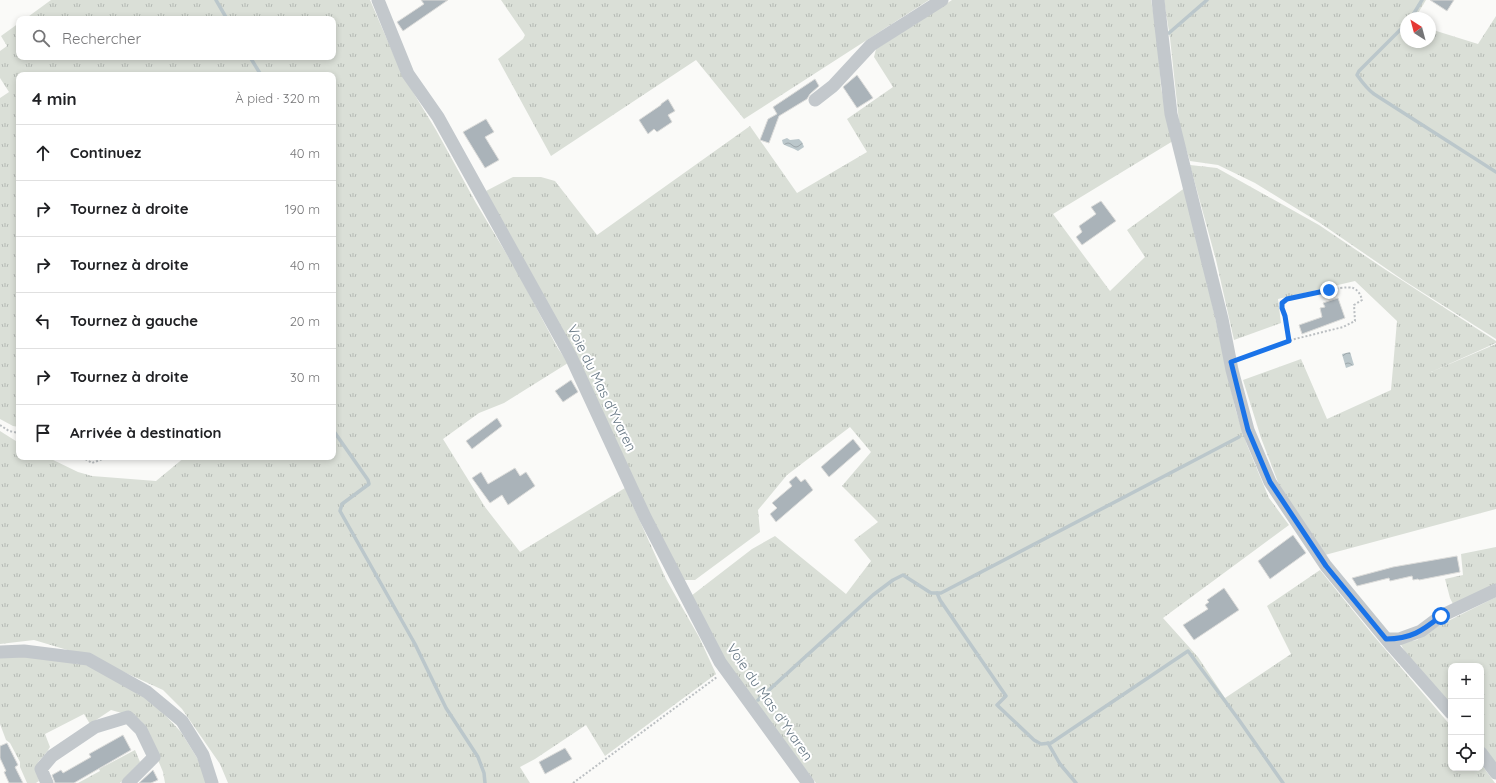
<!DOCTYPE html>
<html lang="fr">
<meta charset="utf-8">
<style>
body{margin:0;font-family:Quicksand,sans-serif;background:#f2f2f2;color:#202124}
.controls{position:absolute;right:12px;bottom:12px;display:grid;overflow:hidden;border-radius:8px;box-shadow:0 2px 6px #0003}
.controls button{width:36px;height:36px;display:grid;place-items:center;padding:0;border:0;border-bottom:1px solid #e0e0e0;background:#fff;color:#202124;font:20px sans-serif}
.compass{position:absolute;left:1400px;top:12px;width:36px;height:36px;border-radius:50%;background:#fff;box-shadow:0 2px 6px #0003;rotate:324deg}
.stop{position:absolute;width:12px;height:12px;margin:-9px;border:3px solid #1a73e8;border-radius:50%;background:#fff}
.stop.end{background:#1a73e8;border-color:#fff;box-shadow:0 1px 4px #0008}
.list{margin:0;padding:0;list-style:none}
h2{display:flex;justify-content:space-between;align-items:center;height:52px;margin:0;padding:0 16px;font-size:17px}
h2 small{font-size:13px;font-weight:400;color:#757577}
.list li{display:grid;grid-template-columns:26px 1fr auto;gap:12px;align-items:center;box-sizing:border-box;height:56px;padding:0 16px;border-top:1px solid #e0e0e0}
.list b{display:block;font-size:15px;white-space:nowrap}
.list em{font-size:13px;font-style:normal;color:#757577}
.icon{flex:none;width:22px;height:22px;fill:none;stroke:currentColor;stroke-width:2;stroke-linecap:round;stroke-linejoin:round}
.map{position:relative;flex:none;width:1496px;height:783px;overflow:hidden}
.search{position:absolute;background:#fff;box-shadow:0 2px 6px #0003;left:16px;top:16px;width:320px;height:44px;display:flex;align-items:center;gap:10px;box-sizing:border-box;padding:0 14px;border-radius:8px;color:#757577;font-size:15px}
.panel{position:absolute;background:#fff;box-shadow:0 2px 6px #0003;left:16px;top:72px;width:320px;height:388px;border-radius:8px}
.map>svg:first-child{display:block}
</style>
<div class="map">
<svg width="1496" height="783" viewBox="0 0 1496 783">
<defs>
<pattern id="grass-tufts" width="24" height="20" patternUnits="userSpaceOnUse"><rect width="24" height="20" fill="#dadfd7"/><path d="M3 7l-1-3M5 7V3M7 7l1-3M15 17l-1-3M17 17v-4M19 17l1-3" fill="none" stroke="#b4b9b4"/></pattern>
<pattern id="water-waves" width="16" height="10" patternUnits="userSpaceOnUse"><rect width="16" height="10" fill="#bbc7cb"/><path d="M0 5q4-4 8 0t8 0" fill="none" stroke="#9ca6aa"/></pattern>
</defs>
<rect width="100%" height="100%" fill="#fafaf8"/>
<!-- grass -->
<g fill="url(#grass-tufts)">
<path d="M51,0H370L402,74L436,130L476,203L518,273L557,347L568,363L504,403L479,413L443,439L485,507L520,552L625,488L666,579L699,637L716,674L605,756L586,725L535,759L520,767L530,783H228L220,764L182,709L163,690L91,657L34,640L0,644V431L19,443V457H47L78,472L92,476L156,481L185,457H333V75H19V427L13,426L0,419V98L9,92L0,78V51L7,46L1,36L19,23V57H333V19H25Z"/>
<path d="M501,0H929L744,119L696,60L551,156L498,59L523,39L525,35Z"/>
<path d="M952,0H1151L1157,32L1161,88L1173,141L1053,214L1110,291L1145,257L1127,230L1186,187L1236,411L1247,445L1269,498L1289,525L1163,618L1198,657L1225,698L1291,654L1267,606L1320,570L1373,635L1451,726V768H1481V764L1495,783H816L726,664L691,596L752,549L775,536L846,594L871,561L854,540L878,522L842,486L871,452L850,427L787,475L758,510L760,532L695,580H682L486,191L513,177H541L555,181L597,235L750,126L797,193L867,152L847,119L893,87L874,57L876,49Z"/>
<path d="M1164,0H1426L1415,18H1406V42H1430V29L1478,44L1496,16V339L1403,280L1320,223L1255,183L1218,165L1190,161L1180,131L1170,38Z"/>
<path d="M1190,165L1217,168L1319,225L1386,270L1496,341V343L1431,372L1496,344V509L1325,555L1281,490L1261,438L1243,380L1301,359L1327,419L1391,390L1397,321L1355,281L1278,299L1281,323L1234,340L1216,260Z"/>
<path d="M1496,547V586L1453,604L1450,598L1445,579L1463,575L1461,554Z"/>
<path d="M1496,597V767L1481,747V666H1451V709L1411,662L1400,643L1417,640L1434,628Z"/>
<path d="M22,655L86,664L150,699L181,732L199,761L208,783H165L163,772L142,722L136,717L111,710L90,724L84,714L45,734L50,747C40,764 33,758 39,781L36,783H27L20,767V762L10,743L6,740L0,724V656Z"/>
<path d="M135,750L140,762L120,783H78L100,771L99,769Z"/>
</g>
<!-- water -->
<g fill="url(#water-waves)">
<path d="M787,138L790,140L799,139L802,142L804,147L798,151C793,148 788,147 783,144L782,140Z"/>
<path d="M1350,352L1354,365L1346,368L1342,354Z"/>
</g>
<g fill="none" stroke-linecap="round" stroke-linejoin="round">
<!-- stream -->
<g stroke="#bbc7cb" stroke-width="3.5">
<path d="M216,0L227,19"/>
<path d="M1411,18L1422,0"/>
<path d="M1406,24L1359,71L1357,75C1362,82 1367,89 1374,94L1496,172"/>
<path d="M1169,33L1207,0"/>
<path d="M250,57L261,75"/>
<path d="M333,430L368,480L369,484L342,504L340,511L415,644L446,708L478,757L484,773L485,783"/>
<path d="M937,593L940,600L1006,696L997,705L1034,740L1041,744L1051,743L1188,651L1239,720L1283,783"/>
<path d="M758,700L873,595L893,580L903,575L931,593H941L1239,437"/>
<path d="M1048,743L1060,764L1076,783"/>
</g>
</g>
<!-- building -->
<g fill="#aab3b9" stroke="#dcdcda">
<path d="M421,0H448L403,31L397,22L424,4Z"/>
<path d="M1430,0H1454L1447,11Z"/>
<path d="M857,75L873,98L857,108L843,87Z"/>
<path d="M815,79L819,86L810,94L807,99L779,116L769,143L760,140L768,119L777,114L773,107Z"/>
<path d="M668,99L675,111L668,115L672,122L657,132L654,129L648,134L639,120L661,105V104Z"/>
<path d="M486,119L494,132L485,137L499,160L485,168L463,132Z"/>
<path d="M1101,201L1116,221L1082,245L1076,237L1082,232L1079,226L1096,214L1091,207Z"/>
<path d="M1338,298L1345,318L1302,334L1299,325L1322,317L1320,308L1325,307L1323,303Z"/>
<path d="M571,380L578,392L563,402L555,391Z"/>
<path d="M497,418L502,426L472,449L466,441Z"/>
<path d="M853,439L861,449L829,477L821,467Z"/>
<path d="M515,468L520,476L526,472L535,486L508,505L502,495L490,503L472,478L481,472L488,484Z"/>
<path d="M796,476L801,482L805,479L813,490L776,522L770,514L777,508L772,503L792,486L789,482Z"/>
<path d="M1293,535L1306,553L1270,579L1258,561Z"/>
<path d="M1457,556L1460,572L1419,580L1418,579L1413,580L1412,576L1390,581L1389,578L1357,586L1352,578L1393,567Z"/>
<path d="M1224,588L1239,610L1194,640L1183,625L1208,609L1205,605L1209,602L1207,600Z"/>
<path d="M123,735L131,750L74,783H55L52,775L61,770L63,773L91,757L89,754Z"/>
<path d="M7,743L18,765L15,767L23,783H9L4,772L6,771L0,758V746Z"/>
<path d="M565,748L572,759L545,774L539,762Z"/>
<path d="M153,770L158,780L151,783H139Z"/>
</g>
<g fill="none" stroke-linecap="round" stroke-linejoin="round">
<!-- path -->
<g stroke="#bbbfc2" stroke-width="2" stroke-dasharray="2 2" stroke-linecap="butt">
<path d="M1241,358L1295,339L1343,327L1355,321L1354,305L1362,300C1361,295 1358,290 1353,288C1342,285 1299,296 1287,299L1282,303V308L1285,317L1289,341"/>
<path d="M0,425L9,431L19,433"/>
<path d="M82,457L92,463L108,457"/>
<path d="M573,783L717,677"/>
</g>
<!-- minor -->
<g stroke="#c3c8cc" stroke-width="13">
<path d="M378,0L408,74L438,117L571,357L645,517L720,662L808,783"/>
<path d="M1158,0L1171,114L1222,319L1232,370L1248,430L1270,482L1326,566L1392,646L1451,713"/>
<path d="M815,100L833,86L871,45L942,0"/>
<path d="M1387,639H1399L1421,631L1441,616L1496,590"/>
<path d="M0,652L24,651L88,659L147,692L182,721L203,755L212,783"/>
<path d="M1481,753L1496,773"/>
<path d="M47,783L41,769L52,756L95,727L128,717L141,730L154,757L128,783"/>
</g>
</g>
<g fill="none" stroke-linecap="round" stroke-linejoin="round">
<!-- route -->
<path stroke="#1a73e8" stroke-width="5" d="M1329,290L1287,299L1282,303V308L1285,316L1289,341L1231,362L1248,430L1270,482L1326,566L1386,639C1411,639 1422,631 1441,616"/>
</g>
<g text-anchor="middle" stroke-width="4" stroke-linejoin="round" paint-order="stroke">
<!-- street labels -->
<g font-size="14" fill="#657683" stroke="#fff">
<text transform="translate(602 388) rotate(64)" y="5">Voie du Mas d'Yvaren</text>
<text transform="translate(770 702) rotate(55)" y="5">Voie du Mas d'Yvaren</text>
</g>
</g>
</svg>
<div class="controls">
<button>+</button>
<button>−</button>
<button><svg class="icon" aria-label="locate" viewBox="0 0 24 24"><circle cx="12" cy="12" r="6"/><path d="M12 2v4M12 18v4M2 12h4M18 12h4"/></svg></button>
</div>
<svg class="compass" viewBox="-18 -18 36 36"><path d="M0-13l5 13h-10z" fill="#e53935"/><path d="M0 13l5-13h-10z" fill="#757577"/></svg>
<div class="stop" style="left:1441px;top:616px"></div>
<div class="stop end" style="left:1329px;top:290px"></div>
<div class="search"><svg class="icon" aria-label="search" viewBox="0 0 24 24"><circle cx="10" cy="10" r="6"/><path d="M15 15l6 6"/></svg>Rechercher</div>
<section class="panel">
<h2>4 min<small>À pied · 320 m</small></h2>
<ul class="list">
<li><svg class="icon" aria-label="ahead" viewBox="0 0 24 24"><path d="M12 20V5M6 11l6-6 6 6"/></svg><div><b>Continuez</b></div><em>40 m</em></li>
<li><svg class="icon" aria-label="right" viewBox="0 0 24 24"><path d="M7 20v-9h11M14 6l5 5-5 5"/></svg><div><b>Tournez à droite</b></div><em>190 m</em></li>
<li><svg class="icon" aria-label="right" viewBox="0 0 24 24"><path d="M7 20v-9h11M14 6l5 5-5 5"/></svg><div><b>Tournez à droite</b></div><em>40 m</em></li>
<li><svg class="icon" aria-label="left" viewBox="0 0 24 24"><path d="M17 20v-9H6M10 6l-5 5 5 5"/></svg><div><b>Tournez à gauche</b></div><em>20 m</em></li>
<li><svg class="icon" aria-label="right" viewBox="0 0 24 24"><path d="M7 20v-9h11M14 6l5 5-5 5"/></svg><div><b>Tournez à droite</b></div><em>30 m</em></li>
<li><svg class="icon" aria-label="arrive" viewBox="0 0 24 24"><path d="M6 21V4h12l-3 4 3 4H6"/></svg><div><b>Arrivée à destination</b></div></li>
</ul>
</section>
</div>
